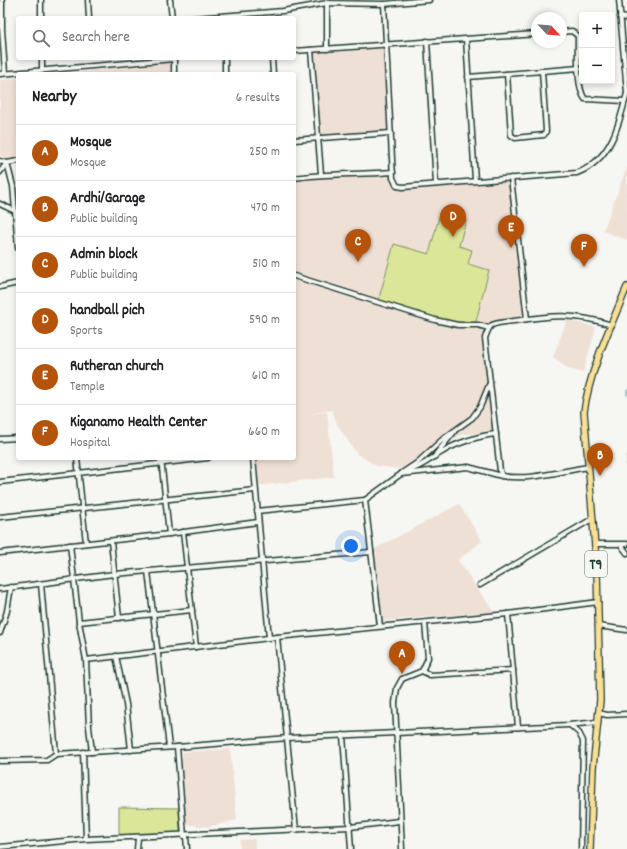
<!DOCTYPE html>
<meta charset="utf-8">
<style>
body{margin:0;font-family:Dekko,sans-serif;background:#f6f6f6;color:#202124}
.controls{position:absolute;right:12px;top:12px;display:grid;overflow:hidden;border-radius:4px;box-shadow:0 2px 6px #0003}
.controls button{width:36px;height:36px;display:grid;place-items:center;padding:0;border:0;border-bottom:1px solid #e0e0e0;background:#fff;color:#202124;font:20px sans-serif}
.compass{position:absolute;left:531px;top:12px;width:36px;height:36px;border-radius:50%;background:#fff;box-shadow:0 2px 6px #0003;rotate:116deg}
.you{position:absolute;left:351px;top:546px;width:14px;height:14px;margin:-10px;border:3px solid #fff;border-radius:50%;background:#1a73e8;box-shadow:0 0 0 6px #1a73e833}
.badge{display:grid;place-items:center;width:26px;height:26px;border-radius:50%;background:#b45309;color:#fff;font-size:13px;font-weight:700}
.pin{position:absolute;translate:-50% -33px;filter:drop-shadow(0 1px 2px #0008)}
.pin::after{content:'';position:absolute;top:21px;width:14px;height:12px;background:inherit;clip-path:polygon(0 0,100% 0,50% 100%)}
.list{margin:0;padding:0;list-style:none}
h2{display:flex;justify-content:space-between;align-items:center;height:52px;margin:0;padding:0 16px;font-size:17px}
h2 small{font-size:13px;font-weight:400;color:#757577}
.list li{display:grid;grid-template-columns:26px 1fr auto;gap:12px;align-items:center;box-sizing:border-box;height:56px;padding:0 16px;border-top:1px solid #e0e0e0}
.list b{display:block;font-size:15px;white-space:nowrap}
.list p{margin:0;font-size:13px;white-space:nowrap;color:#757577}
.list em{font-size:13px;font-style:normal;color:#757577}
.icon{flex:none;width:22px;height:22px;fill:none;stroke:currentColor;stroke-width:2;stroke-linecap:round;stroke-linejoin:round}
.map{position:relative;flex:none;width:627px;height:849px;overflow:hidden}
.search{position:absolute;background:#fff;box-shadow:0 2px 6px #0003;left:16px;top:16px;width:280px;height:44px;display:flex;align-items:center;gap:10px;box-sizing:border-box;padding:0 14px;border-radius:4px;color:#757577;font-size:15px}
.panel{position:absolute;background:#fff;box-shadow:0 2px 6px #0003;left:16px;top:72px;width:280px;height:388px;border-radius:4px}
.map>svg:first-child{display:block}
</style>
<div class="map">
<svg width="627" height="849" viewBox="0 0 627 849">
<rect width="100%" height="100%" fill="#f6f6f2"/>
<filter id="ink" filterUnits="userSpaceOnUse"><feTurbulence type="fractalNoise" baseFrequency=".025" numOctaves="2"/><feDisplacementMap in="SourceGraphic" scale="8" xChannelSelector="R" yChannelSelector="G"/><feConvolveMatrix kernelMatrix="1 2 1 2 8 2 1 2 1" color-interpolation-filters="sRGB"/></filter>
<g filter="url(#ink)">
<!-- built -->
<g fill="#efe0d6">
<path d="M385,45L390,133L320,138L312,50Z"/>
<path d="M170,63V74H59L105,69Z"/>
<path d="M18,78V159H9L0,156V80Z"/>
<path d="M627,167V240L603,231Z"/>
<path d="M393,172L394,178L398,185L511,178L527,319L494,324L485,338L496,434H463L400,469L377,466L357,454L338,426L332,410L307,414L327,412L334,477L255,486L253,458H294V178Z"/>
<path d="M567,320L596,327L583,373L567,368L553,357Z"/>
<path d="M459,504L482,541L458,560L494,612L383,621L373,550Z"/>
<path d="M230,749L237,820L208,827L185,824L182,752Z"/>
<path d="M255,839V849H240V840Z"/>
</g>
<!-- green -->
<g fill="#dbe699" stroke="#7d9266">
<path d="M440,213L466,220L459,246L472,250L468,264L489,270L475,325H460L378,302L394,244L429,254Z"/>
<path d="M119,807L179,808L180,833L119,836Z"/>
</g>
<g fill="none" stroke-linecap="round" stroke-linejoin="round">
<!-- stream -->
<g stroke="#5b939e" stroke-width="1">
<path d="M627,390V395"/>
<path d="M627,456V469"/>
</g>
<!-- minor casing -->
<g stroke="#1f3d34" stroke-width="7">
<g id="minor">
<path d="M2,0V29L5,73"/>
<path d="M41,0V18"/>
<path d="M88,0L89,18"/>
<path d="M170,0L172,18"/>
<path d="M619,0L627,93"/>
<path d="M327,3V49"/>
<path d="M384,4L393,178L397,186L403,187L577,173C611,160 619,125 627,93"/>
<path d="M620,17L627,18"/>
<path d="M195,18L283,11L327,3L384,4L429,0"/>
<path d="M561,32L572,31L578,36C578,51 576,88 585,99L625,101"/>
<path d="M466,39L475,180"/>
<path d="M427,41L436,184"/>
<path d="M311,50L321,174"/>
<path d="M294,51L537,34"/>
<path d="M42,58V71"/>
<path d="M174,58V74"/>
<path d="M225,58V74"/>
<path d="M272,58L273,74"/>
<path d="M0,74L174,59"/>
<path d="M507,74L511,135L515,138L544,135L546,131L542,71"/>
<path d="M468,77L579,68"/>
<path d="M294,140L391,133"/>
<path d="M0,161L7,163L13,186L15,211"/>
<path d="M0,172L7,163L18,161"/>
<path d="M294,178C327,173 360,175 393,172"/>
<path d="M511,178L527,319"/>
<path d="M0,204L15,211L18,248"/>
<path d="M294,276L435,320L458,325H478L489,328"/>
<path d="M0,287L18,283"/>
<path d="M0,439L18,438"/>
<path d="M436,454L454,432"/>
<path d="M77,458L86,543"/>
<path d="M161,458L169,534"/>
<path d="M253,458L269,638"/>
<path d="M588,467C561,471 529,481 502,476L500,471L485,338C487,333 488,328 492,325C498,322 507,322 514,321C552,315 574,313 612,325"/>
<path d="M409,470C421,468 431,458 442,452C454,444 481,435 496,434"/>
<path d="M402,473L417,463L443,439L472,418L480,407L489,385"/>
<path d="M0,482L208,458"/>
<path d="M365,500L380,626"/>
<path d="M257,511L365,500L401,474L468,467L502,476"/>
<path d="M0,517L255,490"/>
<path d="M183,532L196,647"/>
<path d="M111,541L119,618"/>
<path d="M595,544H627"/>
<path d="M70,545L79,622L86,660L89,727L92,752"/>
<path d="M621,545L627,553"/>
<path d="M0,553L169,534L258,522"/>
<path d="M148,571L169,747"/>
<path d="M41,584L56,754"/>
<path d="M480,585L592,519"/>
<path d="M0,589L114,574L371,552"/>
<path d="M508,614L518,727"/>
<path d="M79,622L192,610"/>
<path d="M598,626L627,630"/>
<path d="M0,633L7,611L11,587"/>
<path d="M277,637L296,830"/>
<path d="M116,656L126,704L131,750"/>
<path d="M86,660L277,637L508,614L598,602"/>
<path d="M422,671L430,675L513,670"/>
<path d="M599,713L607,715L627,714"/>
<path d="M570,725L579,733L583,741L581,849"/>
<path d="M343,735L351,849"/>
<path d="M177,747L184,836"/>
<path d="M83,752L86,839"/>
<path d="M0,761L47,760L56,754L177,747L288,738L569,725L598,722"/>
<path d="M186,836L187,849"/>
<path d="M0,847L86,839L350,827L399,821"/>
<path d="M137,849L138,838"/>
<path d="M402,849L395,703L397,688L402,679L422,671L428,658L425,623"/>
</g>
</g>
<!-- highway casing -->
<g stroke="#1f3d34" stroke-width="8">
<path id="highway" d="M590,849L593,768L600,700L597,571L584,412C589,372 611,325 627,287"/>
</g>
<!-- minor -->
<use href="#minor" stroke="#f6f6f2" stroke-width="4"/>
<!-- highway -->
<use href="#highway" stroke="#f9df96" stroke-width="5.5"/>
</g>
</g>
<g text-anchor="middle" stroke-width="3" stroke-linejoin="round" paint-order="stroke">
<!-- shield labels -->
<rect fill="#f6f6f2" stroke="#60746d" stroke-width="1" x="585" y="551" width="22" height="26" rx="3"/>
<g font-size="15" font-weight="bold" fill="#1f3d34">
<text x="596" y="569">T9</text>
</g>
</g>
</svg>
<div class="controls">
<button>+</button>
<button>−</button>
</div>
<svg class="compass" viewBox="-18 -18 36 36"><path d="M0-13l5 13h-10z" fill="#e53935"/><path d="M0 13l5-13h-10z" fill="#757577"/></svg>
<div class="you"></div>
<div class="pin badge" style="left:402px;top:674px">A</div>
<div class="pin badge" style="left:600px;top:476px">B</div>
<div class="pin badge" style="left:358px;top:262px">C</div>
<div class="pin badge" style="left:453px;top:237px">D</div>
<div class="pin badge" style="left:511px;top:248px">E</div>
<div class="pin badge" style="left:584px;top:267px">F</div>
<div class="search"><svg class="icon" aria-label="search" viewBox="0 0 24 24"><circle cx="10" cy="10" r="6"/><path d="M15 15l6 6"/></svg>Search here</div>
<section class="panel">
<h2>Nearby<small>6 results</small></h2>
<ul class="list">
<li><span class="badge">A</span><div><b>Mosque</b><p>Mosque</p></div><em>250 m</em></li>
<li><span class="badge">B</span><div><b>Ardhi/Garage</b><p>Public building</p></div><em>470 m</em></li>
<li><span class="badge">C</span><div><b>Admin block</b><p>Public building</p></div><em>510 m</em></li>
<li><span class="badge">D</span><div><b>handball pich</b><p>Sports</p></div><em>590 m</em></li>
<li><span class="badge">E</span><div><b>Rutheran church</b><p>Temple</p></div><em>610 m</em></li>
<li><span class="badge">F</span><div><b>Kiganamo Health Center</b><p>Hospital</p></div><em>660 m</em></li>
</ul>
</section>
</div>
